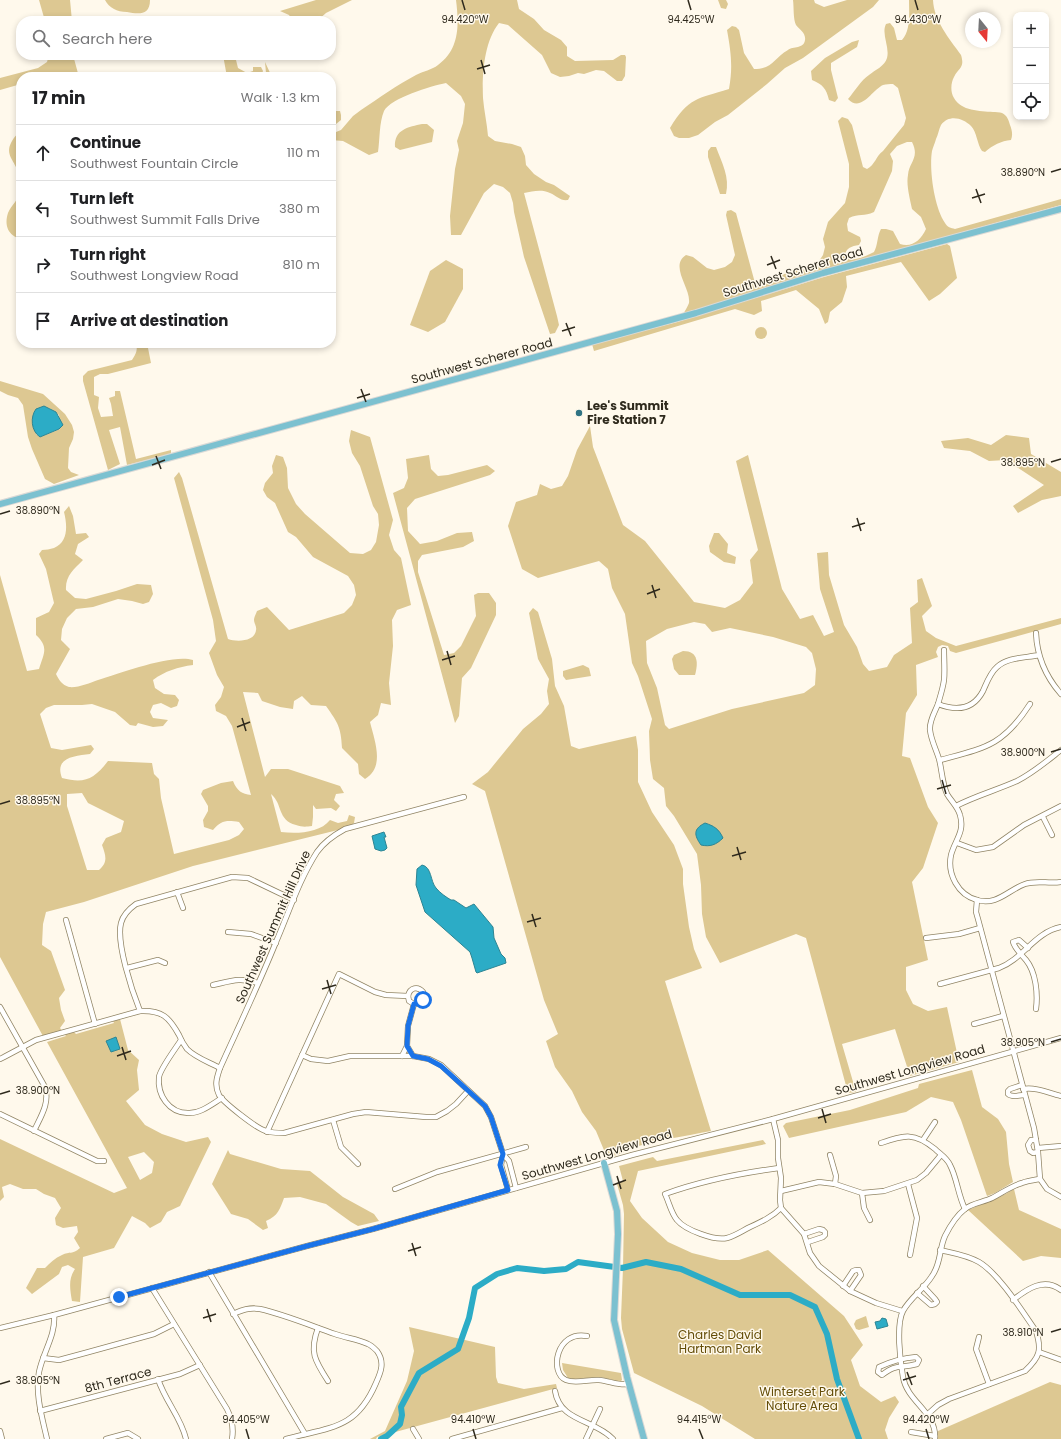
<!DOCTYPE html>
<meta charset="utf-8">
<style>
body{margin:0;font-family:Poppins,sans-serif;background:#f2f2f2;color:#202124}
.controls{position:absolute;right:12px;top:12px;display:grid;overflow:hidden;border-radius:8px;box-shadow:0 2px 6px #0003}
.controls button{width:36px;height:36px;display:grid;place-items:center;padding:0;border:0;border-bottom:1px solid #e0e0e0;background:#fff;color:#202124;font:20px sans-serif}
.compass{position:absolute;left:965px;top:12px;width:36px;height:36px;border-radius:50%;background:#fff;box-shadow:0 2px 6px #0003;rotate:162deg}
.stop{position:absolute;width:12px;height:12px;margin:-9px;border:3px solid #1a73e8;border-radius:50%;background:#fff}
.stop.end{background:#1a73e8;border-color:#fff;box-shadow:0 1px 4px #0008}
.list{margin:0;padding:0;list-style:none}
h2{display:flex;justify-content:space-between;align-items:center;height:52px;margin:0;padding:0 16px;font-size:17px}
h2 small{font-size:13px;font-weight:400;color:#757577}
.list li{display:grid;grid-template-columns:26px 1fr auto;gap:12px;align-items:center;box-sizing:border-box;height:56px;padding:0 16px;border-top:1px solid #e0e0e0}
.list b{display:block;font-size:15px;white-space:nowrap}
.list p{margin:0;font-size:13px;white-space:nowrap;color:#757577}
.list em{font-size:13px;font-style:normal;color:#757577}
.icon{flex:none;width:22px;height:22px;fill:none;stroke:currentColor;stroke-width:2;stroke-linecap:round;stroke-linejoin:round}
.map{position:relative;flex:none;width:1061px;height:1439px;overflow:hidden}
.search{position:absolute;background:#fff;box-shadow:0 2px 6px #0003;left:16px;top:16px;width:320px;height:44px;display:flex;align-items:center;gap:10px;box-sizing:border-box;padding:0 14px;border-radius:16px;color:#757577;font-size:15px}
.panel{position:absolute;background:#fff;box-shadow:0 2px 6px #0003;left:16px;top:72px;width:320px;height:276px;border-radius:16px}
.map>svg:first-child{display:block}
</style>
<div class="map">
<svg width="1061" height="1439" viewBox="0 0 1061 1439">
<rect width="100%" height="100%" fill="#fff9ec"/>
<!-- green -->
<g fill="#ddc892" fill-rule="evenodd">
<path d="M39,0H70L72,21H45Z"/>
<path d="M105,0H150C150,16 138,14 127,12C122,12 117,11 114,9C110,7 107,4 105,0Z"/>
<path d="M316,0H352L326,13L317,21H293L289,15L280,11Z"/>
<path d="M456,0H517L519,9L534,19L544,30L561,40L567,47V56L575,61L613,60L621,55H625L626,57L625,76L622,81H617L604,71L596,70L584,74L578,73L569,76L560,77L551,73L542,55L508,25L499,23C484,42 482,74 483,98C484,111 487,123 488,136L495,141L512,144L521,147L525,156L526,165L534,174L546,182L554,185L570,196L568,200C560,201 557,196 550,193C542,189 533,191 524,193L557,316L559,325L555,333L550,334L524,257L514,212L513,203L510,193L503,187L494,184L484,193L461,235H451L450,216L455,169L459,150L457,141L463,123L465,104L461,96L446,83C431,86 391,98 384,111C379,123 380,139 378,152L369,155L343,141L331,140V134L341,130L353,116L361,110C379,98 397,85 416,75C423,71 432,70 438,65C460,49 459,24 456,0Z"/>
<path d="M718,0H726L728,4L726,9L721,8Z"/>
<path d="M793,0H814L815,3L824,7L847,0H879L873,7L803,58L785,68L767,84L728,115L715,122L698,135L689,138H679L674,136L670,128C689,97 697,99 729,89C733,67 731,52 727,30L732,26L736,27L739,30L744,53L754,69C773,69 774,58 788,50C793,46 804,49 805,40C806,33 800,30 796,25C793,19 794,7 793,0Z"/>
<path d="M909,0H933C934,21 949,38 961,55C965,68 959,67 954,77C951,82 950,92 954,98C961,111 980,111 993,112C995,112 1000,112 1002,113C1007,115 1009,121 1010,125C1012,130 1013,135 1011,140C1001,141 993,145 985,152L982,151C977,144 977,132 971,126C963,118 949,114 941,125C939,129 938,135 936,139C935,143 933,147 932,151C929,169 934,207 945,223C947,227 951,228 955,229L1061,199V205L829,269L683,314C685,311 688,306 689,303C691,288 669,266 686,255L693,257L707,268L714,270L725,267L732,262L735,255L726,215L727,211L731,210L736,213L755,283L758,284L800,268L807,271L817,264L823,255L825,247L823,239L828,222L845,203L849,187V164L838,121L842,117L848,119L852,125L863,167L867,169C875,165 876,156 883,151L904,125L906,118L898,88L893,84C890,84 886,84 883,85C872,90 861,113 848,99C855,91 861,80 869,75C875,70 885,66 887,58C890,47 881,34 886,24L890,23L894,28L897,40H902C911,30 909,13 909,0ZM907,142H912C920,158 909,162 908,175C906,185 910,199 912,209L921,217L926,229C921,240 912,248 900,244L893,231L886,229H881C877,236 878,245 874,252C866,256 854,262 845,258C844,249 851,246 859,245L861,241L860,237L848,231L847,224L849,218C859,213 864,217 874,212L892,171L893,161L890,154L897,146Z"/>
<path d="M859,40L857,47L831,63V70L838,98L835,102L829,100C826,88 823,85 812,80L811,71L825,58L852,42Z"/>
<path d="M49,55H73L79,77H21V84L0,90V78L38,68L47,62Z"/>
<path d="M223,55H238L236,60L238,68L247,73L253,71V67H261L263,71L261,76H263L266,73L265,62L272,77H227Z"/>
<path d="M335,111H340L341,115V120L331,128V114Z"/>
<path d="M422,124H427L434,130L432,142L400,150L395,147C394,129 409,127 422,124Z"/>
<path d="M21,132V239C8,236 4,225 8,213C11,205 19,200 20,191C21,184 19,176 17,169C12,158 5,153 12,141C14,137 17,134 21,132Z"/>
<path d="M711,147H716C722,163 730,177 726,194H720L708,157V151Z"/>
<path d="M947,244L950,246L957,278L940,294L929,301L901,262L846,276L847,287L842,302L830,312L828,322L825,324L819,309L796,290L761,301L762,311L754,315L735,309L594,351L592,344L677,322L824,277Z"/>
<path d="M446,260L463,269V289L445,322L428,332L410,325L430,271Z"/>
<circle cx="761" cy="333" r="6"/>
<path d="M136,343H147L151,363L108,374H100L94,377V395L99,397L98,408L101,417L113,416L111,404L109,398L115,396V391H120L136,459L171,450V454L127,465L120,427L109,430L120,464L108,470L83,381V376L88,371L132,360C136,354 138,350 136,343Z"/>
<path d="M0,381L43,394L65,414L72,425L74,432L73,439L69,448L68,468L71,472L79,475L54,484L45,479L32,449L28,437L23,405L18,398L8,395L0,391ZM49,408L59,415L60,429L40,437L36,434Z"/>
<path d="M590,426L593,447L623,525L645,541L694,602L725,608L740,600L753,583L750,560L758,550L736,461L748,455L782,589L800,619L813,615L824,636L834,632L820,589L817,553L828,552L829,575L844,625L857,647L863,664L869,671L887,667L894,655L912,643L910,608L918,602L917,580L922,578L932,606L922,616L926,631L936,638L956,646L1061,618V624L956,653L950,651L948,646L942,645L938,647L936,652L938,657L916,665L917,695L906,713L902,756L910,758L928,807L938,823L923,868L912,882L928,960L906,967V990L913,1004L928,1011L947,1007L959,1062L910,1076L895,1029L842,1044L856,1092L848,1093L806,938L796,934L720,963L706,937L702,914L701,885L697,854L674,816L666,806L664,788L653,779L650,760L649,731L652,719L638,676L632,663L625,614L612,588L608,569L599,561L538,578L522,569L508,526L516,502L537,495L540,484L551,489L562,486L568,476L577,450ZM694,622L705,624L712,632L730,628L773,637L806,647L812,653L816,669L815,685L804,693L732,709L669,729L665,725L657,688L647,663L646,641L667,629Z"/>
<path d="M351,430L370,437L393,520L389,535L394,550L401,558L411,605L397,610L392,620L393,646L389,683L391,705L381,703L378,715L370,722C375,742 385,767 365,779L359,774L358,764L342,748C341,727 338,723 326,706L311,705L302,696L294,701L293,709L280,707L262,701L258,693L243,692L265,777L271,769H288L340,786L344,793L336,794L334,800L340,806L336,811L331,808L316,809L313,805V817L312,826C305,827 302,827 296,825C277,820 283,804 271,794L281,832C297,834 320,833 330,820L338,823L347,821L349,815L355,817L354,823L350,827L193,866L84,902L46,912L43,924L42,945L51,951L65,990L59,998L61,1010L65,1021L60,1028L63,1032L44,1038L0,957V575L27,671L39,669C44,653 49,647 36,635V618L49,612L54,603L46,569L39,554L42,550C46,550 50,549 54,548C69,542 67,524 64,512L69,506L73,516L76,534L86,533L89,537L78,544L75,554L83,560C74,569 65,576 66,590L75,598L86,599L116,591L137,584L151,585L153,594L149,602L143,604L132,601L118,599L93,607L76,609L67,618L62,629L61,640L70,649L56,674C59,680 62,685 69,687C78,688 90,683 98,680C122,673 171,654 193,660V665C178,667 165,671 153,680L155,688L164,694L175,695L179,700L177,706L171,708L161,703L153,705L150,712L153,718L168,720L163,726L153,727L138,723L136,726L130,725L115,712L92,704L82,705H54L46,708L40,714L51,748L62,750L91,745L94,749L90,754C75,756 54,757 62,778C85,784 94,779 108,761L152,763L154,774L159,779L161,798L174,854L229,840L239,835L244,829L239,822C227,820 221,820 213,830L204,827L203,820L208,811V806L201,794L203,790L221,783L233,781C237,791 242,794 251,795L232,726L226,716L216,711L215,705L221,697L224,687L217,675L209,653L216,641L213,620L174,478L179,472L182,478L228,639C236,642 255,642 256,630C257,627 254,623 254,620C254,617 256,614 257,611L267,607L289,630L344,613L352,605L356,595L354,585L348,576L313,557L296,537L288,532L275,503L267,497L263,490L265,483L273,473L272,466L276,455L283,457L287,468L288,488L296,504L305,514L350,553L363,554L371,550L376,542L379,525L378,514L373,506L360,466L352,453L349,441ZM82,793L88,803L124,821L121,832L106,838L102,845C106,856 108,862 99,870H87L67,806V794Z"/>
<path d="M1006,435L1029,438L1031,454L1061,472V496L1042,500L1018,513L1013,506L1044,485L1006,460L989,461L970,451L944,448L941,441L968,438L991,445Z"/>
<path d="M429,455L431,469L438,476L448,475L487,465L495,471L490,475L415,499L407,508L408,531L420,544L437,541L457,533L472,532L474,541L463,547L422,555L418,561V572L444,655L454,653L461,646L476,616L474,595L478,593H489L496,603V615L471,668L462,678L459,716L455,723L393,493L404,488L408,478L406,459Z"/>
<path d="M714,533H719L728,544L727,553L736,557L735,564L724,562L710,552L709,546Z"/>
<path d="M533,608L538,612L552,659L555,686L564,706L571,746L579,749L636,736L638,750V782L652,812L674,845L683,869V884L689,927L694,949L702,968L665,981L711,1131C685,1136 659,1140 635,1147C626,1150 615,1159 606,1155L596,1131L582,1112L572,1091L555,1067L546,1041L558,1034L544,1000L485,791L472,784L488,772L523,729L541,714L549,704L547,691L549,679L538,659L529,613Z"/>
<path d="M683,651C699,651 698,664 695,675H679L674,669L672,659L674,655Z"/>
<path d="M583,665L589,668L591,676L566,680L563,676V671Z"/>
<path d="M120,1019L128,1050L139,1060L137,1070L139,1090L126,1101L145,1125L162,1134L186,1142L208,1137L211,1142L180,1206L167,1212L161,1222L150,1228L145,1223L132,1216L114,1248L83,1257L80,1302L72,1301C70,1289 68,1279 75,1269L68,1265L62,1267L59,1274L32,1294L26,1288L37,1268H45C50,1263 55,1258 62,1255C70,1251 72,1255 80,1248L74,1238L78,1232L77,1226L63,1228L56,1225L55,1218L61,1208L55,1198L44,1194L36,1189H23L10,1184L2,1187L4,1197L0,1201V1139L114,1193L127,1188L47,1042L66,1036L64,1034L74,1032L76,1034L114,1023L113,1021ZM144,1152L154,1162L152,1173L140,1180L128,1157Z"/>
<path d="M972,1070L982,1107L998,1119L1006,1132L1009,1164L1013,1182L995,1193L987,1196L961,1120L953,1102L931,1097L906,1112L789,1138L783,1126L786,1123L850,1110L918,1088L919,1084Z"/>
<path d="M763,1140L766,1144L638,1171L630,1201L642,1218L668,1242L692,1253L720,1260H739L768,1250L844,1316L863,1345L851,1360L860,1386L881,1402L895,1396L899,1402L889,1418L885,1430L888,1439H861L838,1379L828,1334L817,1308L814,1305L787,1292L742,1293L709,1280L718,1286L740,1295H790L815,1307L827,1334L833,1369L859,1439H755L702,1406L634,1373L622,1329L621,1318L623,1268L624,1214L623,1205L617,1184L623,1181L619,1166L653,1157L657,1161Z"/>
<path d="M228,1150L230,1154L281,1169L310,1171L343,1197L374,1214L379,1221L358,1226L351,1222L326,1204L300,1197L284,1198C280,1209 278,1216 266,1221L268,1228L263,1230L248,1219L231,1214L212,1184Z"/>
<path d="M1014,1189L1019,1210L1061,1229V1258L1041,1256L1023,1261L968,1210L1000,1197Z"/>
<path d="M866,1316L869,1327L859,1330L856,1329L854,1324L856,1320Z"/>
<path d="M409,1327L495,1347L496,1377L498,1383L524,1389L556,1384L557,1388L377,1437L376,1439H370L385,1431L407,1381L414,1351Z"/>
<path d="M562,1363L621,1373L622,1380L620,1382L601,1377L573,1379L568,1378L563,1370Z"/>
<path d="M1050,1382L1061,1385V1439H938V1431Z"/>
</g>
<!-- water -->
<g fill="#2cacc6" stroke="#2d8593">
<path d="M44,406L56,412L63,425L59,429L40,437C31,431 30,417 36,409Z"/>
<path d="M705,823C714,826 719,829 723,838C716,845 710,847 701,845C694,835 693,829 705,823Z"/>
<path d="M384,832L386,837H384L387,848L385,850L381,851L375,849L372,836Z"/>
<path d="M422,865C432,867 430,881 436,888C440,893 446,897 451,900H454L466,908L474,904L493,927L494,938L501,954L505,958L506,963L477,973L476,972L472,958L470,952L425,912L416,885L417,869Z"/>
<path d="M116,1037L120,1049L111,1052L106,1041Z"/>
<path d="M882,1318L886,1319L888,1326L877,1329L875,1322L880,1321Z"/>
</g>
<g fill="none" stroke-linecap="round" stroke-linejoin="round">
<!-- river -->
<path stroke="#2cacc6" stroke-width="6" d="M381,1439L387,1436L400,1424L402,1415L401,1407L419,1373L458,1349L469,1318L475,1288L497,1274L517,1268L544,1271L566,1269L578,1262L622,1268L646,1262L681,1269L740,1295H790L815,1307L827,1334L837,1379L859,1439"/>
<!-- minor casing -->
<g stroke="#918565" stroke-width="6">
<g id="minor">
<path d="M1036,633C1037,656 1046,677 1061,694"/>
<path d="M944,650C944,660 945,671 944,680C943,688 940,697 938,704C935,712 929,721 930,730C931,740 936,749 939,759C942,770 942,783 947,794C951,801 958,807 960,815C965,832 955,840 951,855C947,874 958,895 977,900C997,906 1008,890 1025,884C1036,880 1049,884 1061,882"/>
<path d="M938,704C956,711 973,710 983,691C987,682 990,673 997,667C1008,657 1025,658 1039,655"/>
<path d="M940,760C985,748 1003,746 1030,704"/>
<path d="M464,797L345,829C334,835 324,842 317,852C299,880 289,912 276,942C259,984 239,1026 220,1068C217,1077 214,1085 219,1095C223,1102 257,1129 266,1131C272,1133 278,1133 284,1133L353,1114L366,1112L426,1117H436L447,1111L456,1104L468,1091"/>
<path d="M956,806C975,796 997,790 1017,781C1033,773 1047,761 1061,750"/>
<path d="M1043,817L1052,835"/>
<path d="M957,843L976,850L993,847L1024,825L1061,806"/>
<path d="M177,892L183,908"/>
<path d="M977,900L976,912L978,919L1034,1128L1038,1152L1040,1179L1047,1189L1061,1197"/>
<path d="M66,920L95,1024"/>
<path d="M228,932L251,934L276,943"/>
<path d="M926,938L959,934L980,928"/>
<path d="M1028,948L1019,940L1013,942C1015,949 1021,954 1026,960C1036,972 1038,994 1036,1009"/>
<path d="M127,968L158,960L165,963"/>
<path d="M940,984L999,968C1023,959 1035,932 1061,927"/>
<path d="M213,985C231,981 240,977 258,983"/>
<path d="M408,996C410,987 418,986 423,992V1000L419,1003L414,1004"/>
<path d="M408,996L409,1001L414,1004"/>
<path d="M0,1007L45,1087C50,1103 41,1116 34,1131"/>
<path d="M140,1011C132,991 116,943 121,923C123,915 129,909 136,904L232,877L248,878L294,900"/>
<path d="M974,1024L1003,1016"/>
<path d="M181,1040C176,1048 160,1069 159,1077C157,1095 169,1113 188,1113C200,1114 212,1104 222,1098"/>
<path d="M407,1046L413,1056"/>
<path d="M302,1055L311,1059L328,1061L350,1056H413L429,1059L441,1065L485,1106L491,1117L503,1154L509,1161L516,1188"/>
<path d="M402,1056L407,1046L408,1026L414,1004"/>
<path d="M0,1059L4,1057L36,1040L140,1011C162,1010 169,1017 179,1035C181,1040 184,1045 187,1049C196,1058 209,1062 220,1068"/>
<path d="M1022,1085L1010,1089L1008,1091V1094C1012,1098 1019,1095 1024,1095"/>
<path d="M1023,1089C1037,1087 1048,1093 1061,1096"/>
<path d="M0,1114L97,1161H104"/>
<path d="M773,1119L778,1140V1158L781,1178L780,1200L781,1208L804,1234L810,1253L819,1266L850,1291L876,1303L902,1311"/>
<path d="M333,1120L341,1147L358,1164"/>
<path d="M267,1132L339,974L375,992L386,995L408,996"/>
<path d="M923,1140L935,1122"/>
<path d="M1036,1140H1031L1028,1145L1030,1151L1033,1153L1038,1152"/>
<path d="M881,1143C905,1135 914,1132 935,1149C940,1154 947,1158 950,1165C957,1178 958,1195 965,1209"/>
<path d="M1038,1148L1061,1146"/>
<path d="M503,1154L501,1165L508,1190"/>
<path d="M830,1155L836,1176L835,1184"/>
<path d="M779,1168C741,1173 701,1181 665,1194C669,1202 671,1213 677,1220C685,1230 715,1241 727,1238C735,1236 742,1231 750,1227C761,1222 772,1217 781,1208"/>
<path d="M908,1184L917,1218L910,1255"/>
<path d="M395,1189L437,1172L526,1147"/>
<path d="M781,1191L819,1182L835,1184L862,1193L884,1191L917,1180L926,1173L941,1155"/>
<path d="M862,1193L864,1208L870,1220"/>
<path d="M804,1234L819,1229L823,1230L825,1232V1235L823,1237L808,1242"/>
<path d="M209,1272L305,1434"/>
<path d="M843,1286L853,1271L856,1270H859L861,1275L850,1291"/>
<path d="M152,1288L227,1409C232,1419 234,1428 232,1439"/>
<path d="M917,1293L931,1305L935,1304L937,1302L935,1299L923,1286"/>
<path d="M1013,1300C1027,1289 1044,1277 1061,1290"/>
<path d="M233,1314C242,1310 250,1307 260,1309C283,1314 312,1326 335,1334C346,1338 358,1339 368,1344C371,1345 375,1349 377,1351C385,1362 381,1372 376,1383C356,1430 330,1427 286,1439"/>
<path d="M0,1328L54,1315L307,1246L373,1229L632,1155L773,1119L1061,1038"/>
<path d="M318,1328C309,1352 315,1361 328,1381"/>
<path d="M587,1336C556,1330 549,1373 566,1380C576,1384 589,1379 599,1380C610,1381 619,1386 629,1384"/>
<path d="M979,1337L976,1349L989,1384"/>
<path d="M1039,1352L1061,1360"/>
<path d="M916,1357L919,1360L917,1364C900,1369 897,1363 882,1375L878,1372L879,1367C892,1361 902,1358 916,1357Z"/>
<path d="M43,1358L59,1360L85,1353L154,1334L174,1324"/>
<path d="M158,1379C165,1401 181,1417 186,1439"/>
<path d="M555,1391C560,1422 594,1419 613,1439"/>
<path d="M40,1411L180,1374L200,1365"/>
<path d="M928,1414L938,1405L949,1399L1025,1371C1040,1357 1042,1350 1036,1331C1022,1311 999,1274 979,1262C967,1255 953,1253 940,1250"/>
<path d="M413,1429L419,1439"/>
<path d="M0,1431L2,1439"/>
<path d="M911,1432L935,1436"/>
<path d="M47,1439C42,1417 35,1394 39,1372C43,1352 56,1335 54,1315"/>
<path d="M106,1439L128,1433L138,1439"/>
<path d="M452,1439L562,1408"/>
<path d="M586,1439L600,1409"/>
<path d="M935,1439C937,1412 907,1402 903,1377C900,1361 896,1324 903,1311C910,1298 924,1289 932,1276C941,1264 939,1249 945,1236C950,1226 956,1216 965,1209C972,1203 984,1202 992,1198C1002,1193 1011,1186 1022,1183C1027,1181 1034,1180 1040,1179"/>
</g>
</g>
<!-- major casing -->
<g stroke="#dad9d6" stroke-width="8">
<g id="major">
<path d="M0,504L696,313L823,273L1061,209"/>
<path d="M604,1163L617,1211L618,1234L614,1320L627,1377L644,1439"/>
</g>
</g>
<!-- minor -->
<use href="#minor" stroke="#fff" stroke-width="4.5"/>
<!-- major -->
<use href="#major" stroke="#7cc1d0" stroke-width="6"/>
</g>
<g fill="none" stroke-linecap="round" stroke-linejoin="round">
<!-- route -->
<path stroke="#1a73e8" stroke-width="5" d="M119,1297L307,1246L373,1229L508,1190L500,1165L503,1154L491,1117L485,1106L441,1066L428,1059L413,1056L407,1046L408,1026L414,1004L419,1003L423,1000"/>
</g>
<!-- ticks -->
<path fill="none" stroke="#2f2a1d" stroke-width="1.5" d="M462,0L465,10M688,0L691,10M915,0L918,10M481,60L485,74M477,69L490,65M1051,172L1061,169M976,189L981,203M972,198L985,194M771,256L776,269M767,265L780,260M566,323L571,336M562,331L575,327M361,389L366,402M357,398L370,394M156,456L161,469M1051,462L1061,459M152,465L165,460M0,514L10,511M857,518L861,531M852,527L865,523M652,585L656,598M647,594L660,589M447,651L451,665M442,660L455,656M242,718L246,731M237,727L250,722M1051,752L1061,749M942,780L946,794M937,789L951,785M0,804L10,801M737,847L741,860M732,856L746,852M532,914L536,927M527,922L541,918M327,980L331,994M322,989L336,985M1051,1042L1061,1039M122,1047L126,1060M117,1056L131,1051M0,1094L10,1091M822,1109L826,1123M818,1118L831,1114M617,1176L621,1189M613,1185L626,1180M412,1243L416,1256M408,1251L421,1247M207,1309L211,1322M203,1318L216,1314M1051,1332L1061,1329M907,1372L912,1385M903,1380L916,1376M0,1384L10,1381M246,1429L249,1439M473,1429L476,1439M699,1429L703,1439M926,1429L929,1439"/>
<!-- markers -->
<circle fill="#307383" stroke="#fff9ec" stroke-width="1.5" cx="579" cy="413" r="4"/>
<g text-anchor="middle" stroke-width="3" stroke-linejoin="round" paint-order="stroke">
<!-- street labels -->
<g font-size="12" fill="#2f2a1d" stroke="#fff9ec">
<text transform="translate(793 272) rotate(-17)" y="4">Southwest Scherer Road</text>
<text transform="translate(482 361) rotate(-15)" y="4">Southwest Scherer Road</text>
<text transform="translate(273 927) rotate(-66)" y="4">Southwest Summit Hill Drive</text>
<text transform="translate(910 1070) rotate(-16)" y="4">Southwest Longview Road</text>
<text transform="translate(597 1155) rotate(-16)" y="4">Southwest Longview Road</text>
<text transform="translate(118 1380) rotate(-15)" y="4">8th Terrace</text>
</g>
<!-- poi labels -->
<g font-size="12" font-weight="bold" fill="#2f2a1d" stroke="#fff9ec" text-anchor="start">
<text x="587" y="410">Lee's Summit<tspan x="587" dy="14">Fire Station 7</tspan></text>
</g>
<!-- park labels -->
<g font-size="12" fill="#644d07" stroke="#fff9ec">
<text x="720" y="1339">Charles David<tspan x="720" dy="14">Hartman Park</tspan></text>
<text x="802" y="1396">Winterset Park<tspan x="802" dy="14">Nature Area</tspan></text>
</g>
</g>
<g font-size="10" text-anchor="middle" fill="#2f2a1d" stroke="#fff9ec" stroke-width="3" stroke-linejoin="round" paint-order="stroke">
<text x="465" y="23">94.420°W</text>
<text x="691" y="23">94.425°W</text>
<text x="918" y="23">94.430°W</text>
<text x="1023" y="176">38.890°N</text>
<text x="1023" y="466">38.895°N</text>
<text x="38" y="514">38.890°N</text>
<text x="1023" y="756">38.900°N</text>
<text x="38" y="804">38.895°N</text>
<text x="1023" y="1046">38.905°N</text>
<text x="38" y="1094">38.900°N</text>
<text x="1023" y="1336">38.910°N</text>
<text x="38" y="1384">38.905°N</text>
<text x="246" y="1423">94.405°W</text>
<text x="473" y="1423">94.410°W</text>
<text x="699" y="1423">94.415°W</text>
<text x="926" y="1423">94.420°W</text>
</g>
</svg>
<div class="controls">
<button>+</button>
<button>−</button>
<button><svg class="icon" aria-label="locate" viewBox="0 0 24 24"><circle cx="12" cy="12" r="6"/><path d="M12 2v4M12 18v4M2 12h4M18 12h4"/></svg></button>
</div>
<svg class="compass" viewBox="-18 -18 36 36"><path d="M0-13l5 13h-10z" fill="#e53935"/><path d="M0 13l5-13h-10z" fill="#757577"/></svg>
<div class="stop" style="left:423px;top:1000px"></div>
<div class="stop end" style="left:119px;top:1297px"></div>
<div class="search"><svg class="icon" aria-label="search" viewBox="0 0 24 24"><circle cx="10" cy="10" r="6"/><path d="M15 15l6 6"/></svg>Search here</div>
<section class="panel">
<h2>17 min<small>Walk · 1.3 km</small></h2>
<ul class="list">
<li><svg class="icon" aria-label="ahead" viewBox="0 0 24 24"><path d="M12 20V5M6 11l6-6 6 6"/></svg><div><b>Continue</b><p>Southwest Fountain Circle</p></div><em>110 m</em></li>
<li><svg class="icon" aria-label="left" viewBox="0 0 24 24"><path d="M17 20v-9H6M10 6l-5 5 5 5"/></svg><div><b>Turn left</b><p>Southwest Summit Falls Drive</p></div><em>380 m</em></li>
<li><svg class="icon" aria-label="right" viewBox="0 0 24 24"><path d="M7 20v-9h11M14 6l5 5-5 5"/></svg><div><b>Turn right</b><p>Southwest Longview Road</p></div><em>810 m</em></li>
<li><svg class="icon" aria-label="arrive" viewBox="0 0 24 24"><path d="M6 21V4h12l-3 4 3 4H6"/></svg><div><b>Arrive at destination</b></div></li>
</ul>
</section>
</div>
